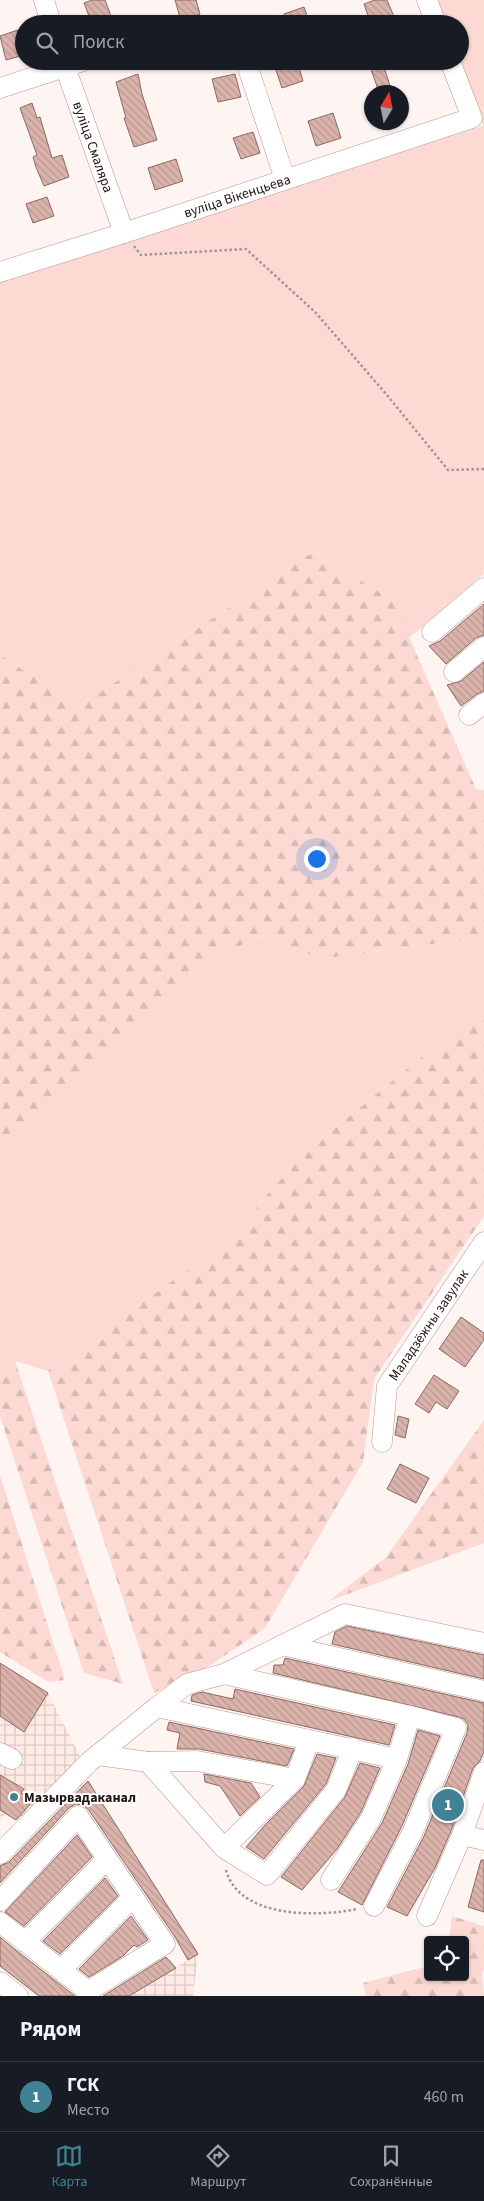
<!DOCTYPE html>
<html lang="ru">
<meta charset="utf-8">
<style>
body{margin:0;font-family:"Source Sans 3",sans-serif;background:#242831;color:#f1f3f6}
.controls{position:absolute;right:15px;bottom:15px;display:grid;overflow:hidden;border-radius:5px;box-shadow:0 1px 4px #0004}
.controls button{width:45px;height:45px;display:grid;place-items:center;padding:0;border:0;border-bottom:1px solid #363941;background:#171b24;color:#f1f3f6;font:25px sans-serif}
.compass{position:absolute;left:364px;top:85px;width:45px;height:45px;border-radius:50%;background:#171b24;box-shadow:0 1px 4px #0004;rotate:10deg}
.you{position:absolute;left:316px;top:858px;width:18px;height:18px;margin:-12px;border:4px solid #fff;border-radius:50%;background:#1a73e8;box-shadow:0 0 0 8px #1a73e833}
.badge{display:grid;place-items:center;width:32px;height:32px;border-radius:50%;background:#408294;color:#fff;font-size:16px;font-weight:700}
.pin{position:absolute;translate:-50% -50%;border:2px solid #fff;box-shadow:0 1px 5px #0006}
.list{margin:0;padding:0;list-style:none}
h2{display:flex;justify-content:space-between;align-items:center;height:65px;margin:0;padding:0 20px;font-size:21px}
h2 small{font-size:16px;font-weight:400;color:#9ea1a6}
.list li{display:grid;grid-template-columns:32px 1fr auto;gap:15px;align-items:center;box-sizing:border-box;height:70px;padding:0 20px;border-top:1px solid #363941}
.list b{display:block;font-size:19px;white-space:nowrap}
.list p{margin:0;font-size:16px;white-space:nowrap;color:#9ea1a6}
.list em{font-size:16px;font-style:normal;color:#9ea1a6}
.icon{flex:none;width:28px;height:28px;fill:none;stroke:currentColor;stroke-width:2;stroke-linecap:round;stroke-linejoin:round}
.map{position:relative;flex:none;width:484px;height:1996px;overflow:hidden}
.search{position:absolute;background:#171b24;box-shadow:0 1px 4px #0004;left:15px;right:15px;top:15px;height:55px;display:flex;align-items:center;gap:12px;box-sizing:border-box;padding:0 18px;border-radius:28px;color:#9ea1a6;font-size:19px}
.sheet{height:135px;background:#171b24}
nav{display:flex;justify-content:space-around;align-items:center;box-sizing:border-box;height:70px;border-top:1px solid #363941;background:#171b24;font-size:14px;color:#9ea1a6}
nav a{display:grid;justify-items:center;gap:2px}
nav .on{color:#408294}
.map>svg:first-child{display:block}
</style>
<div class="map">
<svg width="484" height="1996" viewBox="0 0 484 1996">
<defs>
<pattern id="industrial-grid" width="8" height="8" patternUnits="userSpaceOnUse" patternTransform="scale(1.25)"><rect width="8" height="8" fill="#feeae5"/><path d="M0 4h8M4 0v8" fill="none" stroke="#d9c8c3"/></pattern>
<pattern id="forest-firs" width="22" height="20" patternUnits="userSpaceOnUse" patternTransform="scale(1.25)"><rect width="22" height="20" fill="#fcdad3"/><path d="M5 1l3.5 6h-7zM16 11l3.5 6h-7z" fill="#d8bab4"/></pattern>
<pattern id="building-back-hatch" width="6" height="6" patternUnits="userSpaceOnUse" patternTransform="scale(1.25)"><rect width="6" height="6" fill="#dab3ab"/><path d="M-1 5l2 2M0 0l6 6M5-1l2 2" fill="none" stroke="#bb9992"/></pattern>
</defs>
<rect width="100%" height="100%" fill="#fef5f3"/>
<!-- industrial -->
<g fill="url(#industrial-grid)">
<path d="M0,1663L48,1693L80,1756L20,1822L5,1814L0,1822Z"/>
<path d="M198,1954L193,1996H129Z"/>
</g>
<!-- grass -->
<g fill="#fcdad3">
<path d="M438,0H484V574L408,639L393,601L315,551L79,706L0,655V282L483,126L460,61V24H446Z"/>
<path d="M266,935L320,959L469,939L484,943V1006L302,1155L227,1241L48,1371L15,1361L0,1364V1143L42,1116L203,962Z"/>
</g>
<!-- forest -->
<g fill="url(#forest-firs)">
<path d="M315,551L393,601L476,789L484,790V943L469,939L320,959L265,935L203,962L42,1116L0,1143V655L79,706Z"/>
<path d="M484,1006V1216L374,1379L363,1462L265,1628L196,1675L154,1693L48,1371L227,1241L302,1155Z"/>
<path d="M15,1361L123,1684L84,1673L0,1416V1364Z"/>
<path d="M484,1420V1543L329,1601L386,1557Z"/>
<path d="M0,1475L65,1680L48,1682L0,1652Z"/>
<path d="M452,1916L484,1926V1969L482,1972L484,1996H366L363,1983L428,1966V1977H465V1940H449Z"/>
</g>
<!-- building -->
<g fill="url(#building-back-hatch)" stroke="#8c6962">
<path d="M92,0H105L114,24H92L84,3Z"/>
<path d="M175,0H196L200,14L181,21Z"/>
<path d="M375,0H387L395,19L382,24H371L364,4Z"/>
<path d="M304,7L310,24H287L284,14Z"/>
<path d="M18,30L24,55L6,60L0,36Z"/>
<path d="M283,61H297L303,81L282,88L274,64Z"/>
<path d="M368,61H382L392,92H379Z"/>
<path d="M138,74L142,94L157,140L134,147L124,118H126L116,82Z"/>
<path d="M235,74L241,97L218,102L212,79Z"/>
<path d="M32,103L37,118L40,117L52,158L62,155L69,177L44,186L36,167L33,157L37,155L20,108Z"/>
<path d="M333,113L341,138L316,146L308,121Z"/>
<path d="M253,132L260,153L241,159L233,138Z"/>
<path d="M176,159L183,181L155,190L148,168Z"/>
<path d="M47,197L54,216L33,223L26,204Z"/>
<path d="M484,604V635L476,638L446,664L429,646L440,641Z"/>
<path d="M484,662V691L477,694L461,706L447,685L461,681Z"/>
<path d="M461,1317L484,1333V1340L465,1367L439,1349Z"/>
<path d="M434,1375L459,1391L447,1409L436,1402L429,1413L415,1404Z"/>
<path d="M398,1416L409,1419L405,1438L395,1435Z"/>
<path d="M400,1464L429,1478L416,1503L387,1489Z"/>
<path d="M347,1626L484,1655V1679L332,1644L335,1632Z"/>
<path d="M285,1658L484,1703V1752L480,1761L473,1768L451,1831L435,1868L407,1916L387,1907L424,1836L467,1733L468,1725L464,1719L459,1717L273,1673L274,1665H283Z"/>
<path d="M0,1663L48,1693L24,1732L0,1716Z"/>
<path d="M235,1689L395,1725L389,1745L191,1701L192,1695L202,1692L233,1699Z"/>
<path d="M169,1722L294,1749L287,1766L199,1749H177L180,1733L167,1730Z"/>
<path d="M418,1730L440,1736L402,1826L362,1905L338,1892L382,1823L408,1764Z"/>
<path d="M317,1754L336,1758L326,1784L264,1859L246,1847L265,1825L304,1786Z"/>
<path d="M360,1763L380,1768L361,1812L337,1849L302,1890L281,1877L345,1797Z"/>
<path d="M204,1774L251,1783L260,1797L240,1816L220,1786L205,1782Z"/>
<path d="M0,1775L24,1789L21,1793L34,1800L16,1820L0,1810Z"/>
<path d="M88,1781L198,1954L188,1960L175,1937L88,1809L83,1805L76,1804L69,1808L0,1883V1866L9,1862Z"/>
<path d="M77,1835L92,1857L24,1926L5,1912Z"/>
<path d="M481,1860H484V1912L468,1907Z"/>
<path d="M105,1878L118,1896L60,1954L43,1941Z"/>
<path d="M131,1916L148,1940L137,1947L134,1945L123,1956L89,1977L79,1969Z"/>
<path d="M0,1937L17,1951L75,1996H39L0,1966Z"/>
<path d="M166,1957L176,1968L129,1996H103Z"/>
</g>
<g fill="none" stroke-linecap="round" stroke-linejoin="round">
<!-- minor casing -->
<g stroke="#b9948c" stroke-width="21">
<g id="minor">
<path d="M44,0L51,24"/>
<path d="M427,0L436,24"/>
<path id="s1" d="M63,61L124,233"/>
<path d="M246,62L285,179"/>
<path d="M0,88L83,61"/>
<path id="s2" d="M0,272L124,233L472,118L450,61"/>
<path d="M432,632L484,588"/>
<path d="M454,672L484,647"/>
<path d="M469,715L484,703"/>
<path id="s3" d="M382,1442L387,1386L484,1242"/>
<path d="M282,1645L484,1691"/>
<path d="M224,1674L410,1716L456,1728L413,1831L374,1906"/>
<path d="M157,1707L187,1684L224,1674L345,1614L484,1643"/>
<path d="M0,1753L12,1759"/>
<path d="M98,1755L148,1762L224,1848L267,1875L336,1790L353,1748"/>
<path d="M148,1762L197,1761L295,1779"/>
<path d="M484,1772L462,1835L484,1840"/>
<path d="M224,1848L295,1779L309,1741"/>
<path d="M0,1854L89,1762L157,1707L397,1759"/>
<path d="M331,1880L371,1818L397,1759L410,1716"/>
<path d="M0,1901L78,1816L165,1944L88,1991L0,1922"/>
<path d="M427,1916L462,1835"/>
<path d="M25,1942L107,1859"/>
<path d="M61,1970L133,1897"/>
<path d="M0,1982L18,1996"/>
</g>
</g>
<!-- path -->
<g stroke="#a19593" stroke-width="2.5" stroke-dasharray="2.5 2.5" stroke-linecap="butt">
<path d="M134,246L141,255L246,249L315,312L387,395L448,470L484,469"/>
<path d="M226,1870C239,1919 319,1917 357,1909"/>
</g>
<!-- minor -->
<use href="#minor" stroke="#fff" stroke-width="20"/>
</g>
<!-- markers -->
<circle fill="#408294" stroke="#fff" stroke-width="2" cx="14" cy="1797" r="5"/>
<g text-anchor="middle" stroke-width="4" stroke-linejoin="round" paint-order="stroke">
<!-- street labels -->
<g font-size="14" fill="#221411" stroke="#fff">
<text dy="5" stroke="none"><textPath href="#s1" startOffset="91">вуліца Смаляра</textPath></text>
<text dy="5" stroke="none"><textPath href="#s2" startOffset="249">вуліца Вікенцьева</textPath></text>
<text dy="5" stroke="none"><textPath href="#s3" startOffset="130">Маладзёжны завулак</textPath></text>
</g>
<!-- poi labels -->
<g font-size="14" font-weight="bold" fill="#221411" stroke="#fff" text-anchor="start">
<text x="24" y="1802">Мазырвадаканал</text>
</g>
</g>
</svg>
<div class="controls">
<button><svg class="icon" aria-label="locate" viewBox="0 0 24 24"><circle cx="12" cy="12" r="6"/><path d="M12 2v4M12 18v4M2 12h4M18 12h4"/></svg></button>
</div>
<svg class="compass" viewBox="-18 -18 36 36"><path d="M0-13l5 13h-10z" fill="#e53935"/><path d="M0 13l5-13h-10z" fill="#9ea1a6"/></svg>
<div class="you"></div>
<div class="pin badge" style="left:448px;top:1805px">1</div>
<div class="search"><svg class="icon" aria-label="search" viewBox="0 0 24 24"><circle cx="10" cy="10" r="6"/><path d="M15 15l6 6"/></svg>Поиск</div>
</div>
<section class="sheet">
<h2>Рядом<small></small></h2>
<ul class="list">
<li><span class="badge">1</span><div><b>ГСК</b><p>Место</p></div><em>460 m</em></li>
</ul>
</section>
<nav>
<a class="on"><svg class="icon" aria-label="map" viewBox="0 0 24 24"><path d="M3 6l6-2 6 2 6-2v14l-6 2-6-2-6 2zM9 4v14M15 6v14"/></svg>Карта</a>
<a><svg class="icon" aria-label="directions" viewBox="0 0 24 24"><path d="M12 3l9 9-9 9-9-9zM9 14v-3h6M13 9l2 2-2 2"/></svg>Маршрут</a>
<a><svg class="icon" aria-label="saved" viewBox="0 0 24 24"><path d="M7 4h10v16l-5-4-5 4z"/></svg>Сохранённые</a>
</nav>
